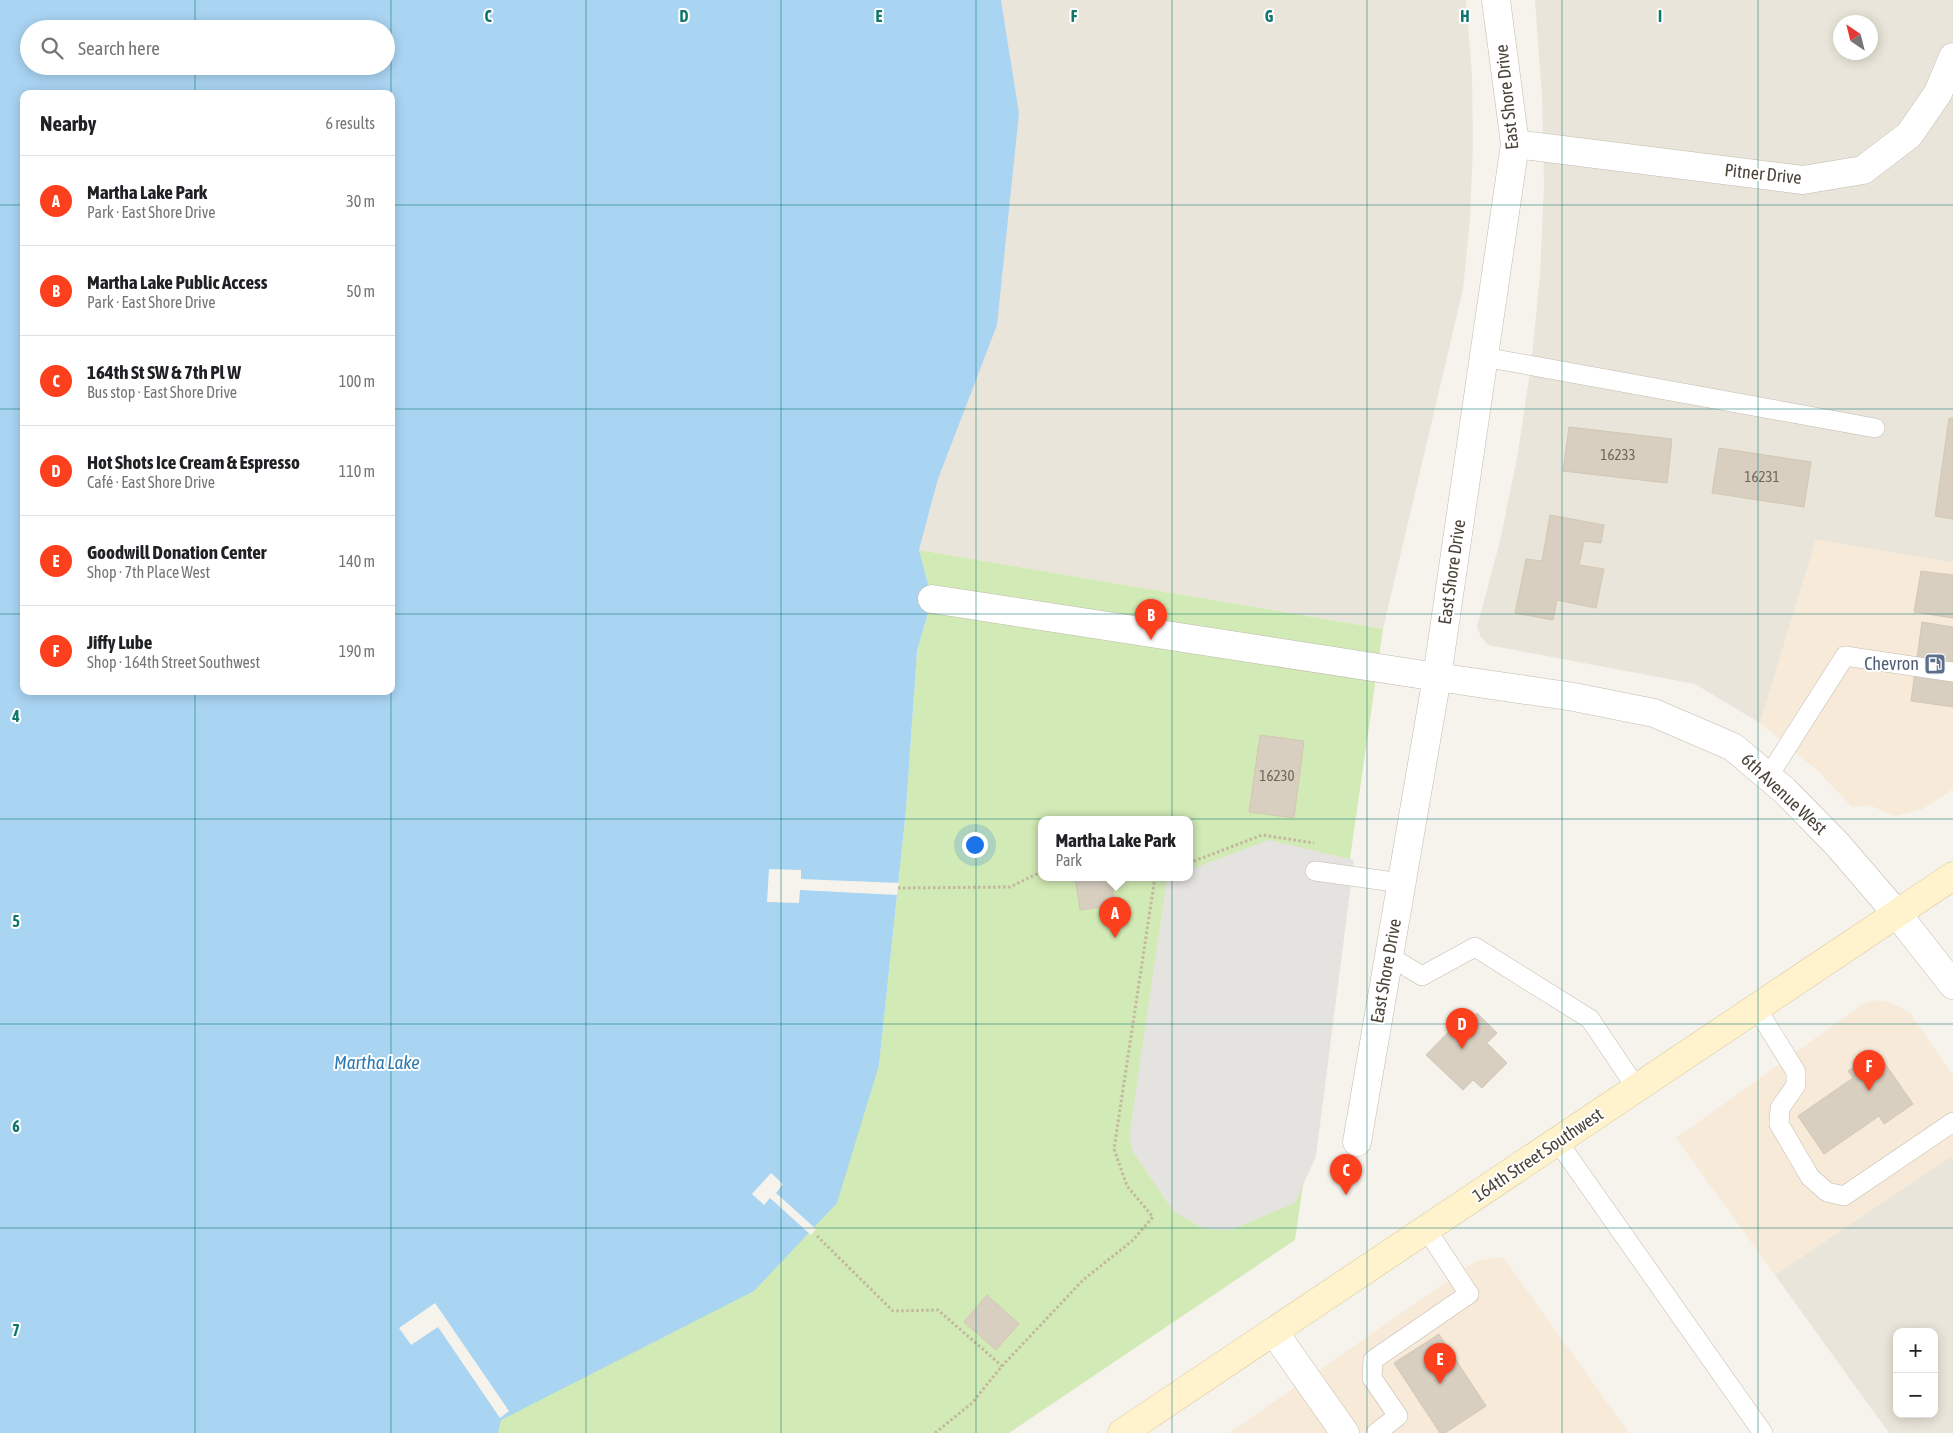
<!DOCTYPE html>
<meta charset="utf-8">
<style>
body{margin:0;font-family:"Asap Condensed",sans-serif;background:#f6f6f6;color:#202124}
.controls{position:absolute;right:15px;bottom:15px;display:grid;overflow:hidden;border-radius:10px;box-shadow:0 2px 12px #0003}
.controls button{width:45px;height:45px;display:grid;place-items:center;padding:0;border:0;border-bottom:1px solid #e0e0e0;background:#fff;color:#202124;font:25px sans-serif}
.compass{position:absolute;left:1833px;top:15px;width:45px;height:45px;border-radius:50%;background:#fff;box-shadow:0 2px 12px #0003;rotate:325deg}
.you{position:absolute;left:974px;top:844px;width:18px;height:18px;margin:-12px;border:4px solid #fff;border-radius:50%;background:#1a73e8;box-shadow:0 0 0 8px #1a73e833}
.badge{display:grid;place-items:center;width:32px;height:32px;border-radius:50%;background:#fc3f1d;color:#fff;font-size:16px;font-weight:700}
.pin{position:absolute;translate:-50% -41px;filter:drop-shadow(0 1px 2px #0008)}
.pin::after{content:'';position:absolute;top:26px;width:18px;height:15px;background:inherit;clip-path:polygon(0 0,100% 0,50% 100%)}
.popup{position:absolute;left:1038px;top:816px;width:155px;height:65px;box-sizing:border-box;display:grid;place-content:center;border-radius:10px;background:#fff;filter:drop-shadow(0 1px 4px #0005);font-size:16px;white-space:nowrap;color:#757577}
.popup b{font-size:19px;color:#202124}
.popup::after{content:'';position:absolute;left:50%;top:100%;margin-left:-10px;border:10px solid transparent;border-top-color:#fff}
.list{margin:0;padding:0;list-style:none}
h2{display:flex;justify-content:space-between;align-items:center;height:65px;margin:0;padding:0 20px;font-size:21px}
h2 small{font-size:16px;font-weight:400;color:#757577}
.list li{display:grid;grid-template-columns:32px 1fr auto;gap:15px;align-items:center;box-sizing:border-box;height:90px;padding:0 20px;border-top:1px solid #e0e0e0}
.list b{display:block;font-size:19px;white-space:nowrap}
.list p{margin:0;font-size:16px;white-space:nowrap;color:#757577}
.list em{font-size:16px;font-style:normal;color:#757577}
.icon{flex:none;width:28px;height:28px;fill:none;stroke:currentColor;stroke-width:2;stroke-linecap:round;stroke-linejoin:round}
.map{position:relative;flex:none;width:1953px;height:1433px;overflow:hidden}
.search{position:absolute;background:#fff;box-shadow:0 2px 12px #0003;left:20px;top:20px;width:375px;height:55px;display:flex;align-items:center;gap:12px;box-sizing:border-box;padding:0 18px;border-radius:28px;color:#757577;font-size:19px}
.panel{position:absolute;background:#fff;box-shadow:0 2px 12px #0003;left:20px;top:90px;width:375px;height:605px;border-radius:10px}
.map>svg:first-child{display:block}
</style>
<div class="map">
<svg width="1953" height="1433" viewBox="0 0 1953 1433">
<rect width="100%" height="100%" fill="#f6f3ec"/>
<!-- residential -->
<g fill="#eae5da" fill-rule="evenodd">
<path d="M1001,0H1466L1472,75L1473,146L1470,218L1463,289L1383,629L919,550L938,479L1019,113Z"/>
<path d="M1535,0H1953V563L1816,540L1760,723L1695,684L1488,645L1481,637L1477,627L1500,541L1518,453L1531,365L1540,275L1544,186L1542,97ZM1840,22H1870V52H1840Z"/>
<path d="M1953,1155V1433H1889L1775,1275ZM1897,1332H1934V1414H1897Z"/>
</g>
<!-- commercial -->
<g fill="#f7ead8">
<path d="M1816,540L1953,563V789L1923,809L1895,816L1869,805L1852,807L1818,771L1760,723Z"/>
<path d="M1878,1000L1892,1003L1910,1013L1953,1076V1155L1775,1275L1676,1138L1863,1004Z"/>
<path d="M1503,1257L1629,1433H1229L1476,1261Z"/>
</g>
<!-- green -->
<path fill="#d2eab5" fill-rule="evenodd" d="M919,550L1383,629L1295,1240L1009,1433H498L500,1420L879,1065L906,810L917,651L932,599ZM1041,819H1189V877H1041Z"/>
<!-- parking -->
<path fill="#e5e3e0" d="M1269,840L1354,860L1316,1156L1295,1203L1231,1230L1204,1229L1173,1211L1133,1152L1129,1138L1167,878L1189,877V870Z"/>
<!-- water -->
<path fill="#a9d4f2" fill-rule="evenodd" d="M0,0H1001L1019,113L997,325L938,479L919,550L932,599L917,651L906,810L879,1065L837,1203L754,1291L501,1420L498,1433H0ZM29,29H386V66H29ZM24,94H391V691H24Z"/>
<!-- pier -->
<g fill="#f6f3ec">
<path d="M769,869L801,870V879L899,883L897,895L800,890L799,903L767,902Z"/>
<path d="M771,1173L783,1184L776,1193L816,1229L811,1235L770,1198L764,1205L752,1194Z"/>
<path d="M435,1303L509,1411L500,1418L438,1327L411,1345L399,1328Z"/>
</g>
<!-- building -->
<g fill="#d8cfc1" stroke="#d3c7b4">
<path d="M1949,418H1953V519L1935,516Z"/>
<path d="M1569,427L1672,439L1667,483L1563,471Z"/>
<path d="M1719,448L1811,462L1804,507L1712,493Z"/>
<path d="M1550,515L1604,525L1601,543L1584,541L1579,565L1604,569L1596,608L1557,600L1553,620L1515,613L1526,559L1542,561Z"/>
<path d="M1921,571L1953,575V618L1914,612Z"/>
<path d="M1922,622L1953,627V707L1911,701Z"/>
<path d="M1260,735L1304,741L1294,818L1249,812Z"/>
<path d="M1075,877H1111L1115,905L1080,910Z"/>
<path d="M1477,1013L1497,1033L1487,1043L1507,1063L1482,1088L1473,1080L1463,1090L1426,1055L1461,1019L1467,1024Z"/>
<path d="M1877,1052L1913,1104L1884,1124L1879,1116L1824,1154L1798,1116L1853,1078L1848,1071Z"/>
<path d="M987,1295L1019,1324L996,1350L964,1322Z"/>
<path d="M1439,1334L1486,1406L1445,1433H1440L1394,1363Z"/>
</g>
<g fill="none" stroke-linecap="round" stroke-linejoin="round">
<!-- service casing -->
<g stroke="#c2bbae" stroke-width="20">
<g id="service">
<path d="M1484,357L1875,428"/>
<path d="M1768,777L1845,656L1953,672"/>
<path d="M1315,871L1401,883"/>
<path d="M1389,956L1422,976L1475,947L1590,1019L1637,1089"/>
<path d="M1757,1009L1796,1072V1085L1780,1108L1779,1124L1810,1177L1827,1192L1844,1196L1953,1122"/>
<path d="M1558,1142L1763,1433"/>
<path d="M1376,1433L1398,1416L1372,1378L1373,1360L1469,1294L1427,1230"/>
</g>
</g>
<!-- minor casing -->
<g stroke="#c2bbae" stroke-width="29">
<g id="minor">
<path d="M1515,144L1803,180L1863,170L1909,135L1938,93L1953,57"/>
<path d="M932,599L1437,677L1357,1142"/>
<path d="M1898,915L1953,985"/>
<path d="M1274,1332L1345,1433"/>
</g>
</g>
<!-- tertiary casing -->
<g stroke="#c2bbae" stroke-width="29">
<path id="tertiary" d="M1496,0L1515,144L1437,677L1574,697L1654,713L1733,747L1784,790L1837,844L1898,915"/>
</g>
<!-- secondary casing -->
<g stroke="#d6c79b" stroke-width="29">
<path id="secondary" d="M1122,1433L1953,876"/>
</g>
<!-- path -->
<g stroke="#c4b79f" stroke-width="3" stroke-dasharray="2.5 2.5" stroke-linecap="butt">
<path d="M1189,863L1262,835L1314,843"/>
<path d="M898,888L1010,887L1041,872"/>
<path d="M817,1236L893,1311L938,1310L1002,1366"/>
<path d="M935,1433L972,1403L1002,1366L1083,1280L1132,1241L1153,1217L1127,1186L1114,1149L1155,877"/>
</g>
<!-- service -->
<use href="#service" stroke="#fff" stroke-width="19"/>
<!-- minor -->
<use href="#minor" stroke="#fff" stroke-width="28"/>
<!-- tertiary -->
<use href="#tertiary" stroke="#fff" stroke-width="28"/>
<!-- secondary -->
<use href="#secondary" stroke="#fff3cd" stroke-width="28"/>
</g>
<!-- grid -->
<path fill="none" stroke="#0f766e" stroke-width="1" stroke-opacity="0.55" d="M195,0V29M391,0V94M586,0V1433M781,0V1433M976,0V1433M1172,0V1433M1367,0V1433M1562,0V1433M1758,0V1433M195,66V94M0,205H24M391,205H1953M0,409H24M391,409H1953M0,614H24M391,614H1953M195,691V1433M391,691V1433M0,819H1953M0,1024H1953M0,1228H1953"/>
<!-- icons -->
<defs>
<g id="fuel-square" transform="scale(1.125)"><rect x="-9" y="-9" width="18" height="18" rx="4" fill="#5c6f8a" stroke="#fff"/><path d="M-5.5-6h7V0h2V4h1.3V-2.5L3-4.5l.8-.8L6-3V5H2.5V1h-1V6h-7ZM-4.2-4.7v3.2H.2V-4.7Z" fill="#fff"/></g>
</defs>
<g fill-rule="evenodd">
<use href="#fuel-square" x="1935" y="664"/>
</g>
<g text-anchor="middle" stroke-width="4" stroke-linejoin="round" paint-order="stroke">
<!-- number labels -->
<g font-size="15" fill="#6e675b">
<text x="1618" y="460">16233</text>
<text x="1762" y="482">16231</text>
<text x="1277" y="781">16230</text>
</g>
<!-- street labels -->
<g font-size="18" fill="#4b4439" stroke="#fff">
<text transform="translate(1507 97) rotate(-96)" y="6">East Shore Drive</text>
<text transform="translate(1763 174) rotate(6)" y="6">Pitner Drive</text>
<text transform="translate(1452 572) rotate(-82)" y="6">East Shore Drive</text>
<text transform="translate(1784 794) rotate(43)" y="6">6th Avenue West</text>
<text transform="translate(1386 971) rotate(-80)" y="6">East Shore Drive</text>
<text transform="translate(1538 1155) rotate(-34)" y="6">164th Street Southwest</text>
</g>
<!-- service labels -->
<g font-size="18" fill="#4e5e75" stroke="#fff" text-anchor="end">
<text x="1919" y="670">Chevron</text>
</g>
<!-- water labels -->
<g font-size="19" font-style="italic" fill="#2e7ab2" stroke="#fff">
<text x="377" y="1069">Martha Lake</text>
</g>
</g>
<g font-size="16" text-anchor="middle" font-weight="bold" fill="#0f766e" stroke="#fff" stroke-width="4" stroke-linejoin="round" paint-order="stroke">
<text x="488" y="22">C</text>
<text x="684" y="22">D</text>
<text x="879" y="22">E</text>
<text x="1074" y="22">F</text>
<text x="1269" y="22">G</text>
<text x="1465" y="22">H</text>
<text x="1660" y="22">I</text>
<text x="16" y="722">4</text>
<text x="16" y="927">5</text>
<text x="16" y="1132">6</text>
<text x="16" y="1336">7</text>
</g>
</svg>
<div class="controls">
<button>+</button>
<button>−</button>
</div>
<svg class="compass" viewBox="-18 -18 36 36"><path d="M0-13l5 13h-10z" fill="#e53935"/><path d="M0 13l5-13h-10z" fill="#757577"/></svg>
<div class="you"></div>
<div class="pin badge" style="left:1115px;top:938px">A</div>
<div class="popup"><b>Martha Lake Park</b>Park</div>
<div class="pin badge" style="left:1151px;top:640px">B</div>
<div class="pin badge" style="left:1346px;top:1195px">C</div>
<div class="pin badge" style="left:1462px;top:1049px">D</div>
<div class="pin badge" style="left:1440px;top:1384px">E</div>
<div class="pin badge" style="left:1869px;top:1091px">F</div>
<div class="search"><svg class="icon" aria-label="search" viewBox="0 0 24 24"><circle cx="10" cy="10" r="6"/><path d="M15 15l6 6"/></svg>Search here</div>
<section class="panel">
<h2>Nearby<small>6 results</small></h2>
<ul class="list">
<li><span class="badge">A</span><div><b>Martha Lake Park</b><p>Park · East Shore Drive</p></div><em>30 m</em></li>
<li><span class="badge">B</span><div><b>Martha Lake Public Access</b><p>Park · East Shore Drive</p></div><em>50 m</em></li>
<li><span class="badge">C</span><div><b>164th St SW &amp; 7th Pl W</b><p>Bus stop · East Shore Drive</p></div><em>100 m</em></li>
<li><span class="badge">D</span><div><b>Hot Shots Ice Cream &amp; Espresso</b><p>Café · East Shore Drive</p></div><em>110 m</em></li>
<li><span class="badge">E</span><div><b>Goodwill Donation Center</b><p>Shop · 7th Place West</p></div><em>140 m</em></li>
<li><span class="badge">F</span><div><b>Jiffy Lube</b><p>Shop · 164th Street Southwest</p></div><em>190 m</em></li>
</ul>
</section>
</div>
